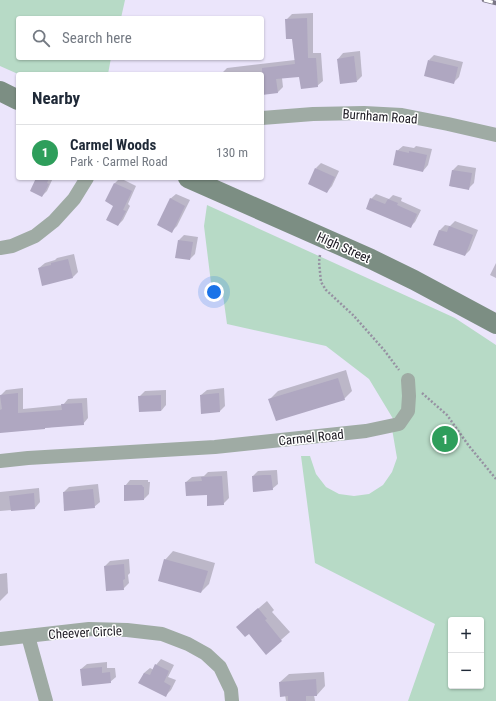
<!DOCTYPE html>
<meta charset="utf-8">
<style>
body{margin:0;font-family:"Roboto Condensed",sans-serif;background:#f2f2f3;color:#1f2937}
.controls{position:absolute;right:12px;bottom:12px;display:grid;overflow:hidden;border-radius:4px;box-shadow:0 1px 3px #0004}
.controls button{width:36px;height:36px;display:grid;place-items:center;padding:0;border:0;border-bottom:1px solid #e0e1e3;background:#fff;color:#1f2937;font:20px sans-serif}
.you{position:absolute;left:214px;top:292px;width:14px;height:14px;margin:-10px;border:3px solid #fff;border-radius:50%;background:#1a73e8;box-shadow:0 0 0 6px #1a73e833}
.badge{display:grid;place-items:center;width:26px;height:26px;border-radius:50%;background:#328e64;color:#fff;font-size:13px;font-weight:700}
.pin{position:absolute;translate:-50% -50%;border:2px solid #fff;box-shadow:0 1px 4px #0006}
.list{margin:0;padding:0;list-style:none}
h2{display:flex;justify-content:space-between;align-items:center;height:52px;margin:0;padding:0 16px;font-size:17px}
h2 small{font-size:13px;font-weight:400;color:#747a83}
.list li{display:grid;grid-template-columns:26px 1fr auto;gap:12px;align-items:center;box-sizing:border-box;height:56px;padding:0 16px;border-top:1px solid #e0e1e3}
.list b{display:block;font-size:15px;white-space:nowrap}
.list p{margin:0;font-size:13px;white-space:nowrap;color:#747a83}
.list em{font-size:13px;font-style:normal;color:#747a83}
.icon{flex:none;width:22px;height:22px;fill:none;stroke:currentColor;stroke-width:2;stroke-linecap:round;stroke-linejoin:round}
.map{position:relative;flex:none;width:496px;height:701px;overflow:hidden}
.search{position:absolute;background:#fff;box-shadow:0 1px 3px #0004;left:16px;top:16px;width:248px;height:44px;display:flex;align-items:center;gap:10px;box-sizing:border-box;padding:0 14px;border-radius:4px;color:#747a83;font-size:15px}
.panel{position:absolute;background:#fff;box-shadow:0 1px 3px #0004;left:16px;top:72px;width:248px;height:108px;border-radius:4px}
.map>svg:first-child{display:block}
</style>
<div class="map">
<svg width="496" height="701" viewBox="0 0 496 701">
<rect width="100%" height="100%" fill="#ebe5fb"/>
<!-- green -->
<g fill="#b7dac6" fill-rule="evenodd">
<path d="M0,0H125L121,18H18V58H111L108,74H18L0,66Z"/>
<path d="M207,205L455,318L496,345V701H408L435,624L315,563L301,456H310L316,474L326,487L339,494L354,496L369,494L383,485L392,472L397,458L391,423L395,422L369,379L326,346L227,324L223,295L212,291L204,226ZM451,620H481V686H451Z"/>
</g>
<!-- shadow -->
<g fill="#0003">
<path d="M313,13V53H321L323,81L317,86L300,75L282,78L283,87L278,92L262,94V74H221L227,68L295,60L293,38L286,20L292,14Z"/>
<path d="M360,51L362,76L357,81L338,59L343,53Z"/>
<path d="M434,55L463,62L459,77L453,83L429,60Z"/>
<path d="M189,72L195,74H187Z"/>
<path d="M403,146L414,148L416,146L432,149L428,165L423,171L397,151Z"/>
<path d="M321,163L339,171L332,186L327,192L316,168Z"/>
<path d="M458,165L476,168L474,183L468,189L450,186L453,170Z"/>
<path d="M37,178H53L47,191L42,196Z"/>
<path d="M120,178L136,186L128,204L130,206L123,220L118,225L115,205V183Z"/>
<path d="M176,194L190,200L177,226L172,231L170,199Z"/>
<path d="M376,194L389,199L393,195L402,198L401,201L421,210L415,222L411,226L371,199Z"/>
<path d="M455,221L478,230L470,250L465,255L435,244L440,230L445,225L450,226Z"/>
<path d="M184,235L198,237L195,254L190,259L179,240Z"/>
<path d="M74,254L78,272L73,277L39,268L45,263L55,260L57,258Z"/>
<path d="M496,263V278L490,275Z"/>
<path d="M346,370L352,391L344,399H270L278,391Z"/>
<path d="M23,388V409L63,405L68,399L87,398L88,418L83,424L0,432V396L6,390Z"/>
<path d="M224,388L225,406L220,411L201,395L207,390Z"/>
<path d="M166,390V405L161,411L139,397L145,391Z"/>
<path d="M277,470L278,484L272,489L253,476L258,471Z"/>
<path d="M227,471L229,498L223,504L186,482L192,477L204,476L208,472Z"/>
<path d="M130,480H148V482H150L149,494L144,499L125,486Z"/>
<path d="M98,484L100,502L94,507L64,492L69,487Z"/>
<path d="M39,488L40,502L35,508L0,511V492Z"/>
<path d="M173,551L215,563L209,584L201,592L165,560Z"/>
<path d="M129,559L130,573L128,575L129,583L123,589L105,566L110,561Z"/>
<path d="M7,573L8,593L0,601V574Z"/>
<path d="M267,601L274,610L272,612L290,632L266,653L246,619Z"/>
<path d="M161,659L174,665L168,677L176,680L171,690L166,695L140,683L144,673L150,668L154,670L156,665Z"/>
<path d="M107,662V668H115L116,677L110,682L81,669L87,664Z"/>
<path d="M324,672L325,686L317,695H314L315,701H286L285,695L280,682L289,674Z"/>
</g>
<!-- building -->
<g fill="#afa7c1">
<path d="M307,18L308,58H316L318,87L301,89L299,77L276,79L278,93L262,95V68L295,64L292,39H286L285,19Z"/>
<path d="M354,56L357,82L340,84L337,59Z"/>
<path d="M428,60L458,67L454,84L424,76Z"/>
<path d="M396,150L409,153V151L427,155L423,172L393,165Z"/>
<path d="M315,168L335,177L327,193L308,184Z"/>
<path d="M452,170L472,173L469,190L449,186Z"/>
<path d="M36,178H49L47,183L49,184L42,197L30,191Z"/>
<path d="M114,183L132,191L123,210L126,211L118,226L106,220L113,206L105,201Z"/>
<path d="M170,198L185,206L172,233L157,225Z"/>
<path d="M370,198L385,204L388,199L398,203L397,205L417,214L411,228L366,209Z"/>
<path d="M449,226L473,235L465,256L433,245L439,230L447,232Z"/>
<path d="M178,240L193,242L190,260L175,258Z"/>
<path d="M68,259L73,278L42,286L38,268L51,265V263Z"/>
<path d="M338,378L345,400L276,421L268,399Z"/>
<path d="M18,393V413L62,410L61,404L82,403L84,425L45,428V429L0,433V410L2,409L0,395Z"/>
<path d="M219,393L220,412L201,414L200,395Z"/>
<path d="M161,395V411L139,412L138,396Z"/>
<path d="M264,475H271L273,490L253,492L252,476Z"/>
<path d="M222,476L224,505L207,506V495L186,496L185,482L202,481L201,477Z"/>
<path d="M124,485H142L143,487H144V500L124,501Z"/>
<path d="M93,489L95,508L64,511L63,492Z"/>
<path d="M34,493L35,509L11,511L9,496Z"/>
<path d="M164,559L208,571L201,593L158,581Z"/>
<path d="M124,564L125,579L123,580L124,590L106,591L104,566Z"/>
<path d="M258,608L267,619L265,620L282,641L266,655L249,634L245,637L236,627Z"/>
<path d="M155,664L169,671L164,682L171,686L166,697L138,683L144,673L150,675Z"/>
<path d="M102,667V673L110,672L111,683L82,686L80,669Z"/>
<path d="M316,679L317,696H306V701H288V696L280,697L279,682Z"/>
</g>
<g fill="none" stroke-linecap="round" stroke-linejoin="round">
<!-- path -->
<g stroke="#9691a2" stroke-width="2.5" stroke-dasharray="2 2" stroke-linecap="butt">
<path d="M320,255L319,262L321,282L326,290L353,315L384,350L399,370"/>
<path d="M422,393L447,415L469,446L496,479"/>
</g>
<!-- street -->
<g stroke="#9faba4" stroke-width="14">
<path d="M262,118L313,114L364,113L402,115L448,124L496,135"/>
<path d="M0,248L12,246L35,236L54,221L74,199L87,178"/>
<path d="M0,461L28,458L215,447L366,431L399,424L408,411L409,396L408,380"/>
<path d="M28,636L46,701"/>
<path d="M0,639L89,629L127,630L162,634L188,644L206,654L220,667L231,690L232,701"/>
</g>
<!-- secondary -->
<g stroke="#7c8e83" stroke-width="20">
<path d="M0,91L18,100"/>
<path d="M188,178L371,259L414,280L496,324"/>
</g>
<!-- rail casing -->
<g stroke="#7b7786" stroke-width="4.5">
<path id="rail" d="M484,0L496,3"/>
</g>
<!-- rail -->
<use href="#rail" stroke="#fff" stroke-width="3" stroke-dasharray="9" stroke-linecap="butt"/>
</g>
<g text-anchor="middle" stroke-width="3" stroke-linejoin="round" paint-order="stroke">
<!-- street labels -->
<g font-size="13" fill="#1b1821" stroke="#fff">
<text transform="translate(380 116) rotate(4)" y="5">Burnham Road</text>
<text transform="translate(344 247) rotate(24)" y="5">High Street</text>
<text transform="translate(311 437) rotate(-6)" y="5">Carmel Road</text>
<text transform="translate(85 632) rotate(-3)" y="5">Cheever Circle</text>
</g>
</g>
</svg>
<div class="controls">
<button>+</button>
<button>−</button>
</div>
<div class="you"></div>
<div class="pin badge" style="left:445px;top:439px;background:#2e9e5b">1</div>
<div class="search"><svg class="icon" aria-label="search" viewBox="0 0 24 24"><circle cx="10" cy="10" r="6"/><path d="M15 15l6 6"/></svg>Search here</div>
<section class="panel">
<h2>Nearby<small></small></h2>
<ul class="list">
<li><span class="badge" style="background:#2e9e5b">1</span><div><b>Carmel Woods</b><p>Park · Carmel Road</p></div><em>130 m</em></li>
</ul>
</section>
</div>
